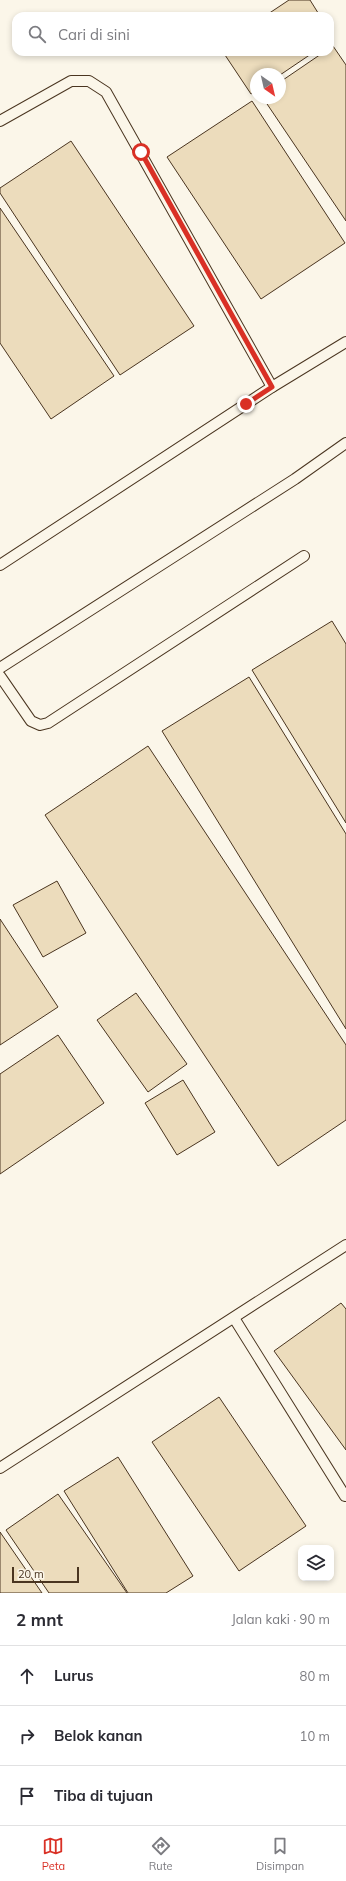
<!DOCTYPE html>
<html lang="id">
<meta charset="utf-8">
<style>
body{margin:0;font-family:Mulish,sans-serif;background:#f2f2f3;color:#2b2b33}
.controls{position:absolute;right:12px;bottom:12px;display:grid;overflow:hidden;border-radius:8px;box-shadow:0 2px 6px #0003}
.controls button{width:36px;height:36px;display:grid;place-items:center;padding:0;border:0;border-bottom:1px solid #e1e1e2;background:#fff;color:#2b2b33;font:20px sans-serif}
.compass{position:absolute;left:250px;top:68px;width:36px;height:36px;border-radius:50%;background:#fff;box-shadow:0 2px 6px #0003;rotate:146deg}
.scale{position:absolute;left:12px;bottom:10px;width:67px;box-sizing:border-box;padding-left:4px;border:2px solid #4a3520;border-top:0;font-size:11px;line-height:14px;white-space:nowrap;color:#4a3520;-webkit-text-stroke:3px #fbf6e9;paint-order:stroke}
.stop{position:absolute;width:12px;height:12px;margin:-9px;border:3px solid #d93025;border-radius:50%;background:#fff}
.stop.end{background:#d93025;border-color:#fff;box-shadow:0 1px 4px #0008}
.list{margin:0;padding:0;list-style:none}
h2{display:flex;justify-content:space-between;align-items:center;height:52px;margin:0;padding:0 16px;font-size:17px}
h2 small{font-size:13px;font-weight:400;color:#7c7c81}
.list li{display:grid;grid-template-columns:26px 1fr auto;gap:12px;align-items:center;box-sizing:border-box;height:60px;padding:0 16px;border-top:1px solid #e1e1e2}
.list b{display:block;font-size:15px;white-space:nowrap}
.list em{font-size:13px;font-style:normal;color:#7c7c81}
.icon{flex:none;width:22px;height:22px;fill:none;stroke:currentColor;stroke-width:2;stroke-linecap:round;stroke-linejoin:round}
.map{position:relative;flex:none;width:346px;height:1593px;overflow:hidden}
.search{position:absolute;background:#fff;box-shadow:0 2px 6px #0003;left:12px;right:12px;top:12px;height:44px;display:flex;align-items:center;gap:10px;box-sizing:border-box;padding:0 14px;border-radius:12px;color:#7c7c81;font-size:15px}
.sheet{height:232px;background:#fff}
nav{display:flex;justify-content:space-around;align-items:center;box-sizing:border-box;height:56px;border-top:1px solid #e1e1e2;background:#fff;font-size:11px;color:#7c7c81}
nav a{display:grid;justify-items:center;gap:2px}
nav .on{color:#d93025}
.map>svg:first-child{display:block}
</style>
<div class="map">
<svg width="346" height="1593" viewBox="0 0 346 1593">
<rect width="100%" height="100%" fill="#fbf6e9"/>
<!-- building -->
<g fill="#ecdcbc" stroke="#4a3520">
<path d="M289,0H310L320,16H265Z"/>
<path d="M333,46L346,65V221L263,98H280V82L324,52H330V48Z"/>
<path d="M223,52H314L280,75L256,74V91L251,94Z"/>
<path d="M252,101L345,243L261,299L167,157Z"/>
<path d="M71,141L194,326L120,375L0,193V188Z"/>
<path d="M0,208L114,376L51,419L0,343Z"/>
<path d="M332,621L346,644V823L252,670Z"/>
<path d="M249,677L346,834V1029L162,731Z"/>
<path d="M148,746L346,1045V1120L278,1166L45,815Z"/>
<path d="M57,881L86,933L43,957L13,905Z"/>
<path d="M0,919L58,1007L0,1045Z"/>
<path d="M136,993L187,1064L148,1092L97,1020Z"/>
<path d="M58,1035L104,1103L0,1174V1074Z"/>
<path d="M183,1080L215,1132L177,1155L145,1103Z"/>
<path d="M341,1303L346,1309V1450L274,1351Z"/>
<path d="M219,1397L306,1526L239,1571L152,1442Z"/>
<path d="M118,1457L193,1576L166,1593H128L64,1491Z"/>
<path d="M58,1494L127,1593H49L6,1530Z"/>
<path d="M0,1532L42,1593H0Z"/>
</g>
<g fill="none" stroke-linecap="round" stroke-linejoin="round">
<!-- service casing -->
<g stroke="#4a3520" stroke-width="12">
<g id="service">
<path d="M0,121L71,81H89L106,92L272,387"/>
<path d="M0,565L272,387L346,342"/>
<path d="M0,668L295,479L346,443"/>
<path d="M0,676L31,721L40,725L48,723L304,556"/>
<path d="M234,1318L345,1496"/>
<path d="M0,1468L346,1245"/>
</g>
</g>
<!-- service -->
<use href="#service" stroke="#fbf6e9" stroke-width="10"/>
</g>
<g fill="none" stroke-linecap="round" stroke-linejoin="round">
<!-- route -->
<path stroke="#d93025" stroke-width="5" d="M141,152L272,387L246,404"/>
</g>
</svg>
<div class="controls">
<button><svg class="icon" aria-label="layers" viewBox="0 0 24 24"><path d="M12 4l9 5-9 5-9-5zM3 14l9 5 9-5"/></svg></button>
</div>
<svg class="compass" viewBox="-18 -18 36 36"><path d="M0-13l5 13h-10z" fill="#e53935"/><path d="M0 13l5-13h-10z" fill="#7c7c81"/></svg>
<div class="scale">20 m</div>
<div class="stop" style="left:141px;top:152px"></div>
<div class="stop end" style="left:246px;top:404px"></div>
<div class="search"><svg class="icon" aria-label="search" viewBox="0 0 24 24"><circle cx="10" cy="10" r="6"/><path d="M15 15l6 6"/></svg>Cari di sini</div>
</div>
<section class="sheet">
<h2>2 mnt<small>Jalan kaki · 90 m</small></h2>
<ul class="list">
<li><svg class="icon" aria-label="ahead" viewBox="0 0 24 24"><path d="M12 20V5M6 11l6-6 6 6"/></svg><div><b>Lurus</b></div><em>80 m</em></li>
<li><svg class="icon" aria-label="right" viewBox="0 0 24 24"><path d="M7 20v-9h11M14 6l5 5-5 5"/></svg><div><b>Belok kanan</b></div><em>10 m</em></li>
<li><svg class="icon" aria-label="arrive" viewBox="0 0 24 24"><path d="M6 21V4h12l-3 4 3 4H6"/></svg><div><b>Tiba di tujuan</b></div></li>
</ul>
</section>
<nav>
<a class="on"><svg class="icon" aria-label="map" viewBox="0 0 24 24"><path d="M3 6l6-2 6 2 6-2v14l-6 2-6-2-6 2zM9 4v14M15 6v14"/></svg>Peta</a>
<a><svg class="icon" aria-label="directions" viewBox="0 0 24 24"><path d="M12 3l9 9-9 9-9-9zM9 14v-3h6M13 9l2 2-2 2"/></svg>Rute</a>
<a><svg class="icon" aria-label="saved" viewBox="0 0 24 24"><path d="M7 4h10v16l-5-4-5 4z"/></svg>Disimpan</a>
</nav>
